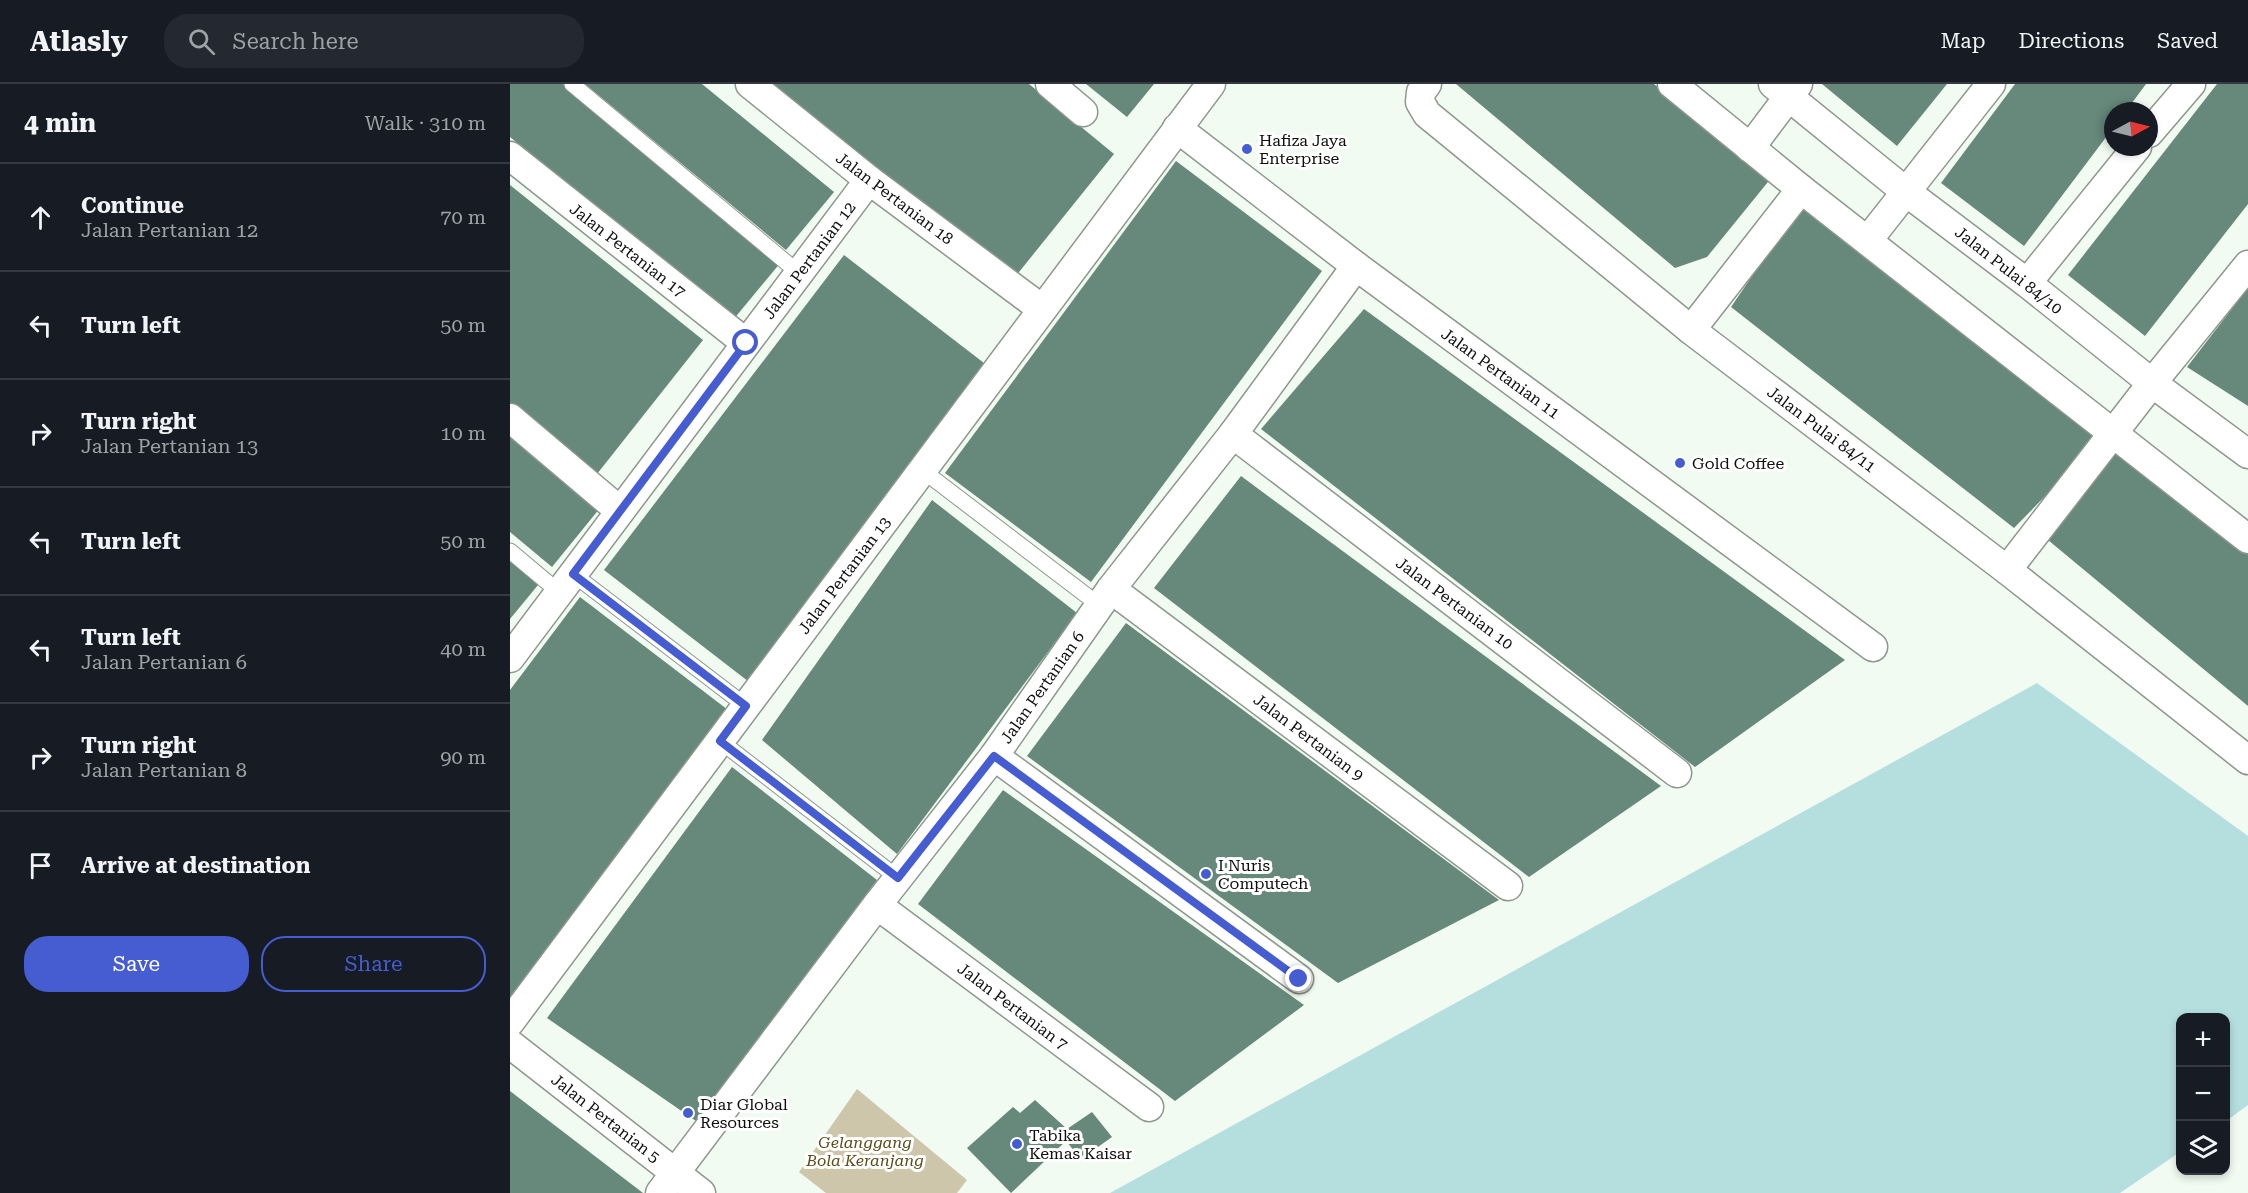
<!DOCTYPE html>
<meta charset="utf-8">
<style>
body{margin:0;font-family:"Roboto Serif",serif;background:#242831;color:#f1f3f6}
.controls{position:absolute;right:18px;bottom:18px;display:grid;overflow:hidden;border-radius:12px;box-shadow:0 3px 9px #0003}
.controls button{width:54px;height:54px;display:grid;place-items:center;padding:0;border:0;border-bottom:2px solid #363941;background:#171b24;color:#f1f3f6;font:30px sans-serif}
.compass{position:absolute;left:1594px;top:18px;width:54px;height:54px;border-radius:50%;background:#171b24;box-shadow:0 3px 9px #0003;rotate:83deg}
.stop{position:absolute;width:18px;height:18px;margin:-14px;border:4px solid #455dd1;border-radius:50%;background:#fff}
.stop.end{background:#455dd1;border-color:#fff;box-shadow:0 2px 6px #0008}
.list{margin:0;padding:0;list-style:none}
h2{display:flex;justify-content:space-between;align-items:center;height:78px;margin:0;padding:0 24px;font-size:26px}
h2 small{font-size:20px;font-weight:400;color:#9ea1a6}
.list li{display:grid;grid-template-columns:39px 1fr auto;gap:18px;align-items:center;box-sizing:border-box;height:108px;padding:0 24px;border-top:2px solid #363941}
.list b{display:block;font-size:22px;white-space:nowrap}
.list p{margin:0;font-size:20px;white-space:nowrap;color:#9ea1a6}
.list em{font-size:20px;font-style:normal;color:#9ea1a6}
.actions{display:flex;gap:12px;padding:18px 24px}
.actions a{flex:1;padding:14px 0;border:2px solid #455dd1;border-radius:24px;text-align:center;font-size:21px;color:#455dd1}
.actions .main{background:#455dd1;color:#fff}
.icon{flex:none;width:33px;height:33px;fill:none;stroke:currentColor;stroke-width:2;stroke-linecap:round;stroke-linejoin:round}
.map{position:relative;flex:none;width:1738px;height:1109px;overflow:hidden}
header{display:flex;align-items:center;gap:36px;box-sizing:border-box;height:84px;padding:0 30px;background:#171b24;border-bottom:2px solid #363941}
header strong{font-size:28px}
nav{display:flex;gap:33px;margin-inline-start:auto;font-size:21px}
.search{width:420px;height:54px;background:#242831;display:flex;align-items:center;gap:15px;box-sizing:border-box;padding:0 21px;border-radius:24px;color:#9ea1a6;font-size:22px}
main{display:flex}
aside{flex:1;background:#171b24}
.map>svg:first-child{display:block}
</style>
<header>
<strong>Atlasly</strong>
<div class="search"><svg class="icon" aria-label="search" viewBox="0 0 24 24"><circle cx="10" cy="10" r="6"/><path d="M15 15l6 6"/></svg>Search here</div>
<nav><a>Map</a><a>Directions</a><a>Saved</a></nav>
</header>
<main>
<aside>
<h2>4 min<small>Walk · 310 m</small></h2>
<ul class="list">
<li><svg class="icon" aria-label="ahead" viewBox="0 0 24 24"><path d="M12 20V5M6 11l6-6 6 6"/></svg><div><b>Continue</b><p>Jalan Pertanian 12</p></div><em>70 m</em></li>
<li><svg class="icon" aria-label="left" viewBox="0 0 24 24"><path d="M17 20v-9H6M10 6l-5 5 5 5"/></svg><div><b>Turn left</b></div><em>50 m</em></li>
<li><svg class="icon" aria-label="right" viewBox="0 0 24 24"><path d="M7 20v-9h11M14 6l5 5-5 5"/></svg><div><b>Turn right</b><p>Jalan Pertanian 13</p></div><em>10 m</em></li>
<li><svg class="icon" aria-label="left" viewBox="0 0 24 24"><path d="M17 20v-9H6M10 6l-5 5 5 5"/></svg><div><b>Turn left</b></div><em>50 m</em></li>
<li><svg class="icon" aria-label="left" viewBox="0 0 24 24"><path d="M17 20v-9H6M10 6l-5 5 5 5"/></svg><div><b>Turn left</b><p>Jalan Pertanian 6</p></div><em>40 m</em></li>
<li><svg class="icon" aria-label="right" viewBox="0 0 24 24"><path d="M7 20v-9h11M14 6l5 5-5 5"/></svg><div><b>Turn right</b><p>Jalan Pertanian 8</p></div><em>90 m</em></li>
<li><svg class="icon" aria-label="arrive" viewBox="0 0 24 24"><path d="M6 21V4h12l-3 4 3 4H6"/></svg><div><b>Arrive at destination</b></div></li>
</ul>
<div class="actions"><a class="main">Save</a><a>Share</a></div>
</aside>
<div class="map">
<svg width="1738" height="1109" viewBox="0 0 1738 1109">
<rect width="100%" height="100%" fill="#f1fbf1"/>
<!-- green -->
<path fill="#cec6ab" d="M347,1005L457,1096L447,1109H316L289,1088Z"/>
<!-- water -->
<path fill="#b5dfde" d="M1527,599L1738,752V1021L1716,1037V934H1670V1068L1610,1109H600Z"/>
<!-- building -->
<g fill="#66897c">
<path d="M0,0H53L271,178L223,236L0,53Z"/>
<path d="M75,0H192L324,108L276,166Z"/>
<path d="M257,0H519L604,70L501,198Z"/>
<path d="M576,0H644L617,33Z"/>
<path d="M946,0H1144L1262,93L1197,173L1165,184Z"/>
<path d="M1312,0H1437L1387,62Z"/>
<path d="M1505,0H1636L1616,27H1603V44L1514,162L1431,99Z"/>
<path d="M1707,0H1738V120L1635,252L1558,191Z"/>
<path d="M666,77L812,187L581,498L435,389Z"/>
<path d="M0,101L193,256L87,390L0,320Z"/>
<path d="M1290,122L1596,350L1504,444L1221,223Z"/>
<path d="M334,171L483,286L243,601L94,486Z"/>
<path d="M1738,204V322L1677,283Z"/>
<path d="M854,225L1335,576L1185,683L751,345Z"/>
<path d="M0,350L90,424L42,483L0,448Z"/>
<path d="M1605,360L1738,469V622L1538,456Z"/>
<path d="M731,392L1151,702L1019,793L644,504Z"/>
<path d="M422,416L567,529L387,770L252,656Z"/>
<path d="M0,477L28,501L0,535Z"/>
<path d="M70,513L222,629L0,917V606Z"/>
<path d="M616,539L989,816L828,899L517,672Z"/>
<path d="M222,683L367,796L186,1037L37,934Z"/>
<path d="M493,706L794,921L665,1017L408,820Z"/>
<path d="M0,1007L133,1109H0Z"/>
<path d="M525,1016L557,1045L582,1028L602,1053L571,1075L556,1057L501,1109L457,1064L503,1023L510,1029Z"/>
</g>
<g fill="none" stroke-linecap="round" stroke-linejoin="round">
<!-- service casing -->
<g stroke="#8e978e" stroke-width="17">
<g id="service">
<path d="M62,0L289,189"/>
<path d="M412,386L589,521"/>
<path d="M0,467L49,508"/>
<path d="M63,490L236,622"/>
<path d="M210,657L388,794"/>
</g>
</g>
<!-- minor casing -->
<g stroke="#8e978e" stroke-width="31">
<g id="minor">
<path d="M240,0L359,96L532,225"/>
<path d="M540,0L573,28"/>
<path d="M917,0L911,8L910,18L917,30L1181,246L1497,486L1738,676"/>
<path d="M1162,0L1291,105L1738,455"/>
<path d="M1263,0L1395,107L1517,199L1642,299L1738,370"/>
<path d="M667,44L846,182L1363,563"/>
<path d="M1639,49L1681,0"/>
<path d="M1240,64L1288,0"/>
<path d="M0,72L236,259"/>
<path d="M1358,156L1481,0"/>
<path d="M1517,199L1627,63"/>
<path d="M1181,246L1291,105"/>
<path d="M0,334L110,427"/>
<path d="M723,350L1167,689"/>
<path d="M1497,486L1642,299L1738,181"/>
<path d="M601,505L998,802"/>
<path d="M0,574L359,96"/>
<path d="M484,672L789,895"/>
<path d="M367,821L639,1023"/>
<path d="M0,938L701,0"/>
<path d="M0,960L191,1109"/>
<path d="M150,1109L367,821L484,672L601,505L723,350L846,182"/>
</g>
</g>
<!-- service -->
<use href="#service" stroke="#fff" stroke-width="15"/>
<!-- minor -->
<use href="#minor" stroke="#fff" stroke-width="28"/>
</g>
<g fill="none" stroke-linecap="round" stroke-linejoin="round">
<!-- route -->
<path stroke="#455dd1" stroke-width="8" d="M236,259L63,490L236,622L210,657L388,794L484,672L789,895"/>
</g>
<!-- markers -->
<g fill="#455dd1" stroke="#fff" stroke-width="2">
<circle cx="737" cy="65" r="6"/>
<circle cx="1170" cy="379" r="6"/>
<circle cx="696" cy="790" r="6"/>
<circle cx="178" cy="1029" r="6"/>
<circle cx="507" cy="1060" r="6"/>
</g>
<g text-anchor="middle" stroke-width="6" stroke-linejoin="round" paint-order="stroke">
<!-- poi labels -->
<g font-size="16" fill="#0c0f0c" stroke="#fff" text-anchor="start">
<text x="749" y="62">Hafiza Jaya<tspan x="749" dy="18">Enterprise</tspan></text>
<text x="1182" y="385">Gold Coffee</text>
<text x="708" y="787">I Nuris<tspan x="708" dy="18">Computech</tspan></text>
<text x="190" y="1026">Diar Global<tspan x="190" dy="18">Resources</tspan></text>
<text x="519" y="1057">Tabika<tspan x="519" dy="18">Kemas Kaisar</tspan></text>
</g>
<!-- street labels -->
<g font-size="16" fill="#0c0f0c" stroke="#fff">
<text transform="translate(385 114) rotate(37)" y="6">Jalan Pertanian 18</text>
<text transform="translate(118 166) rotate(38)" y="6">Jalan Pertanian 17</text>
<text transform="translate(299 176) rotate(-53)" y="6">Jalan Pertanian 12</text>
<text transform="translate(1499 186) rotate(38)" y="6">Jalan Pulai 84/10</text>
<text transform="translate(991 289) rotate(36)" y="6">Jalan Pertanian 11</text>
<text transform="translate(1312 345) rotate(37)" y="6">Jalan Pulai 84/11</text>
<text transform="translate(334 491) rotate(-53)" y="6">Jalan Pertanian 13</text>
<text transform="translate(945 519) rotate(37)" y="6">Jalan Pertanian 10</text>
<text transform="translate(532 603) rotate(-55)" y="6">Jalan Pertanian 6</text>
<text transform="translate(799 653) rotate(37)" y="6">Jalan Pertanian 9</text>
<text transform="translate(503 922) rotate(37)" y="6">Jalan Pertanian 7</text>
<text transform="translate(96 1034) rotate(38)" y="6">Jalan Pertanian 5</text>
</g>
<!-- park labels -->
<g font-size="16" font-style="italic" fill="#5a4c16" stroke="#fff">
<text x="355" y="1064">Gelanggang<tspan x="355" dy="18">Bola Keranjang</tspan></text>
</g>
</g>
</svg>
<div class="controls">
<button>+</button>
<button>−</button>
<button><svg class="icon" aria-label="layers" viewBox="0 0 24 24"><path d="M12 4l9 5-9 5-9-5zM3 14l9 5 9-5"/></svg></button>
</div>
<svg class="compass" viewBox="-18 -18 36 36"><path d="M0-13l5 13h-10z" fill="#e53935"/><path d="M0 13l5-13h-10z" fill="#9ea1a6"/></svg>
<div class="stop" style="left:236px;top:259px"></div>
<div class="stop end" style="left:789px;top:895px"></div>
</div>
</main>
